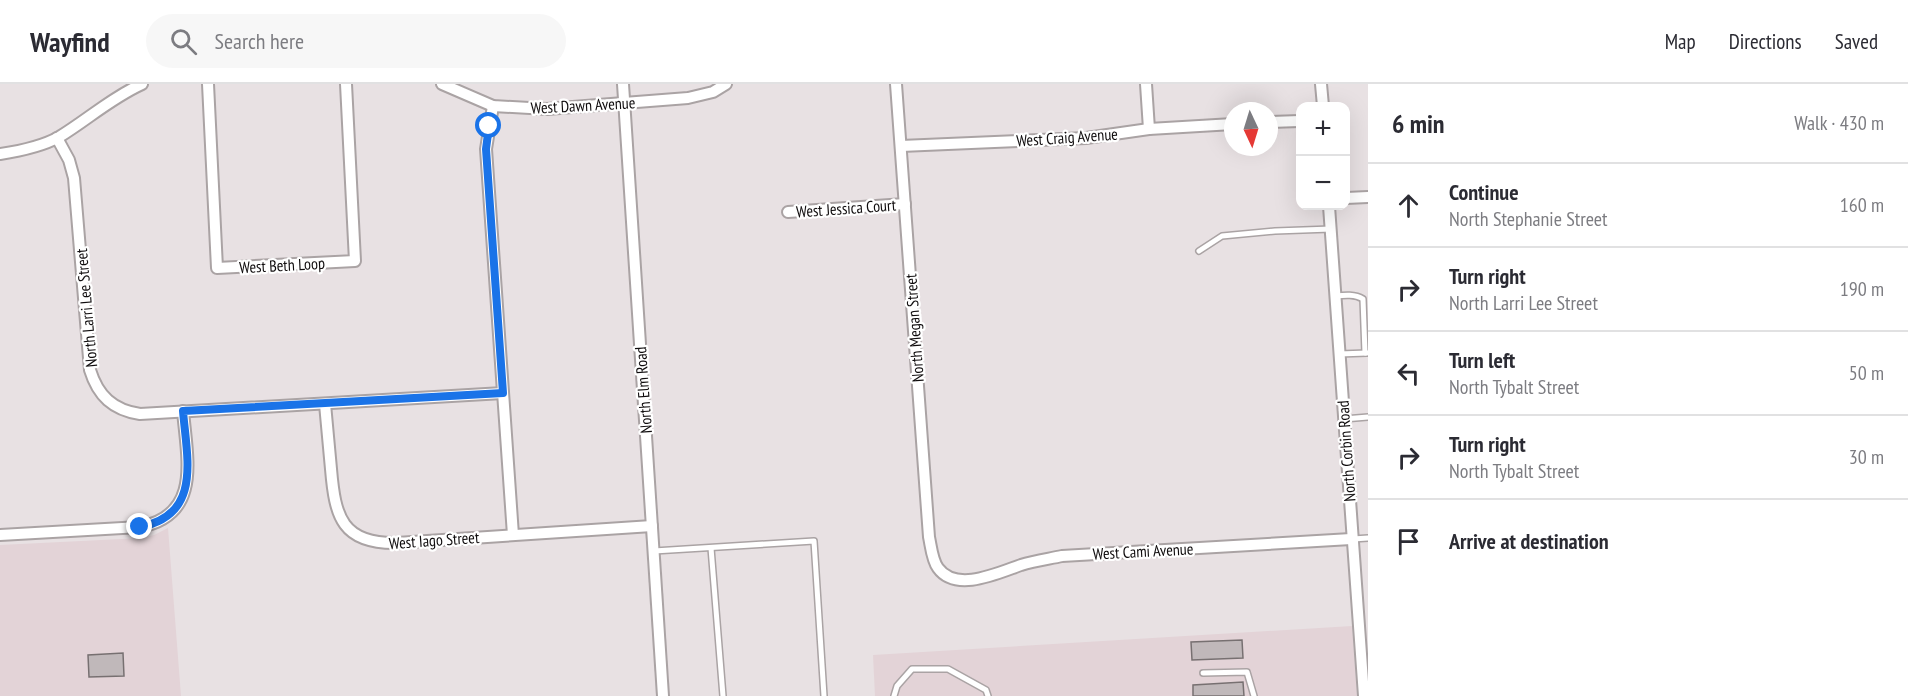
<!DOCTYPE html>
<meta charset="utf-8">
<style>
body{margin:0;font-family:"PT Sans Narrow",sans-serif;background:#f7f7f7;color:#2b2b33}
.controls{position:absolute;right:18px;top:18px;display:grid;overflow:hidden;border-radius:12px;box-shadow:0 6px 24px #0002}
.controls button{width:54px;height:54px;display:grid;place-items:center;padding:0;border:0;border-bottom:2px solid #e1e1e2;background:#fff;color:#2b2b33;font:30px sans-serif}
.compass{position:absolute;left:1224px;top:18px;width:54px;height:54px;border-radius:50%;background:#fff;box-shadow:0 6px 24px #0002;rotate:176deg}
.stop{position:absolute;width:18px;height:18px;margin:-14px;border:4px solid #1a73e8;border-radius:50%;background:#fff}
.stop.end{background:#1a73e8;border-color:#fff;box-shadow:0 2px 6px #0008}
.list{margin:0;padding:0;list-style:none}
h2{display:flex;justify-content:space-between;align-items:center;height:78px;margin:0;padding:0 24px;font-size:26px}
h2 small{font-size:20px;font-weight:400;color:#7c7c81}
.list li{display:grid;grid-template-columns:39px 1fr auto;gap:18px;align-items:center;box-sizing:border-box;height:84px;padding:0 24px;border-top:2px solid #e1e1e2}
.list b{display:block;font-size:22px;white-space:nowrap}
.list p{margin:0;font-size:20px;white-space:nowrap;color:#7c7c81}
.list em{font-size:20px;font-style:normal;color:#7c7c81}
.icon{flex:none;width:33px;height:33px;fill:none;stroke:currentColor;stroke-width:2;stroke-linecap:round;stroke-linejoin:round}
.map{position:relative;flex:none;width:1368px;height:612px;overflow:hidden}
header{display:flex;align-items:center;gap:36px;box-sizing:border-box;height:84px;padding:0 30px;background:#fff;border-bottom:2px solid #e1e1e2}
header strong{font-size:28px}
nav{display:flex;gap:33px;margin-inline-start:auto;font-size:21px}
.search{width:420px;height:54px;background:#f7f7f7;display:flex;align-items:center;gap:15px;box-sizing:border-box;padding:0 21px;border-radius:33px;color:#7c7c81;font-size:22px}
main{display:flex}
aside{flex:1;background:#fff}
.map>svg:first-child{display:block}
</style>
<header>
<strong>Wayfind</strong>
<div class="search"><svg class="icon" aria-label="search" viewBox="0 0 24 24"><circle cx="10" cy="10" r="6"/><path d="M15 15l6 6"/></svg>Search here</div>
<nav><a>Map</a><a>Directions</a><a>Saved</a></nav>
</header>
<main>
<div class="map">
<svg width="1368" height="612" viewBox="0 0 1368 612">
<rect width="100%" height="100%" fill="#e8e1e3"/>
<!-- built -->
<g fill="#e3d3d7">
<path d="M168,444L181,612H0V461L142,454L154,451Z"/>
<path d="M1352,542L1357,612H875L873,571Z"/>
</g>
<!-- building -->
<g fill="#c0b8ba" stroke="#777071" stroke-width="1.5">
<path d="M1242,556L1243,574L1192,576L1191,558Z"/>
<path d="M123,569L124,592L89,593L88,571Z"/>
<path d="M1243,598L1244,612H1193V601Z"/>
</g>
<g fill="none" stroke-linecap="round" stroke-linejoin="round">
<!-- service casing -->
<g stroke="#aaa3a4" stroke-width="8">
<g id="service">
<path d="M1199,167L1222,152L1275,147L1331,145"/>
<path d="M1335,212C1345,211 1355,210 1363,215L1365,269"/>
<path d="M1339,270L1367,269"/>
<path d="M1344,335L1368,333"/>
<path d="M1353,455L1368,454"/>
<path d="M711,464L723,612"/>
<path d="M654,467L814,457L824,612"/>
<path d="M1203,589L1247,588L1254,612"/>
<path d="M894,612L897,602L912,585H948L986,606L988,612"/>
</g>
</g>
<!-- minor casing -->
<g stroke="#aaa3a4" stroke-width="14">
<g id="minor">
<path d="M208,0L217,184L355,177L346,0"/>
<path d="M442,0L493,22L547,25L688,14L713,8L726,0"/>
<path d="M623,0L663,612"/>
<path d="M896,0L929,453C931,462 932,476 938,484C956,509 998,489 1021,481C1034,477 1048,475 1062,472L1351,455"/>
<path d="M1146,0L1149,45"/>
<path d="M1321,0L1323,22"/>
<path d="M493,22L486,65L513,451"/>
<path d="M1269,38L1300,37"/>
<path d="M57,54L69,76L74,94L90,286C98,312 113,326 140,330L503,309"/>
<path d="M901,62L1086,54L1149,45L1233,40"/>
<path d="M0,70C20,67 41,63 59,53C87,36 111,14 142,0"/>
<path d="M1346,114L1368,113"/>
<path d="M1329,122L1364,612"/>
<path d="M788,128L905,120"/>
<path d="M325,320C327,342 329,363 331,385C335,433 342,460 397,459L652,442"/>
<path d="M0,451L140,443C202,431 187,375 183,327"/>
</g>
</g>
<!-- service -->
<use href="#service" stroke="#fff" stroke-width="5"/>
<!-- minor -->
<use href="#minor" stroke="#fff" stroke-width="10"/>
</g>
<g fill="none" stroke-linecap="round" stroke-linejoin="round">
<!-- route -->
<path stroke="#1a73e8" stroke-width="8" d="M140,443C202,431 187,375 183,327L503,309L486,65L489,42"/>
</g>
<g text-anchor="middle" stroke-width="4.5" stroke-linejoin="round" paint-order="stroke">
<!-- street labels -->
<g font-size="16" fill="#0f0c0d" stroke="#fff">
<text transform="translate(583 21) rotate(-3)" y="6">West Dawn Avenue</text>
<text transform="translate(1067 53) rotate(-4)" y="6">West Craig Avenue</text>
<text transform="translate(846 124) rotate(-4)" y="6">West Jessica Court</text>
<text transform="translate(282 181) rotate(-3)" y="6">West Beth Loop</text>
<text transform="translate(86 224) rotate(-95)" y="6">North Larri Lee Street</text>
<text transform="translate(914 244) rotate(-94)" y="6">North Megan Street</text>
<text transform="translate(643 306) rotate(-94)" y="6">North Elm Road</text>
<text transform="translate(1346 367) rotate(-94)" y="6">North Corbin Road</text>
<text transform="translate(434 456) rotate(-4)" y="6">West Iago Street</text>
<text transform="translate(1143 467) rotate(-3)" y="6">West Cami Avenue</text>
</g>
</g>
</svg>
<div class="controls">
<button>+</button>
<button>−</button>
</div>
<svg class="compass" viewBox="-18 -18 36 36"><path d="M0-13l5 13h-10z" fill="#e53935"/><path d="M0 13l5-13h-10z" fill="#7c7c81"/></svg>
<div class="stop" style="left:489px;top:42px"></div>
<div class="stop end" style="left:140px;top:443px"></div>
</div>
<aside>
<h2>6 min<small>Walk · 430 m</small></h2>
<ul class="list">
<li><svg class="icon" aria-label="ahead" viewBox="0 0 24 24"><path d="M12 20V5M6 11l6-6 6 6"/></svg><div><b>Continue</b><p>North Stephanie Street</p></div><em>160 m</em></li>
<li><svg class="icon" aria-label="right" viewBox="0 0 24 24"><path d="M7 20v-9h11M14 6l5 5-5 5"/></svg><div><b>Turn right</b><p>North Larri Lee Street</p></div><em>190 m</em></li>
<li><svg class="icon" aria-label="left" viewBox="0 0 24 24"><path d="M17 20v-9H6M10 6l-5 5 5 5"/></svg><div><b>Turn left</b><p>North Tybalt Street</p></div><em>50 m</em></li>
<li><svg class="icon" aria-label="right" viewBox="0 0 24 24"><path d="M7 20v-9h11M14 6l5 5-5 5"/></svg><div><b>Turn right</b><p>North Tybalt Street</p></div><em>30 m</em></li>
<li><svg class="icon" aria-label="arrive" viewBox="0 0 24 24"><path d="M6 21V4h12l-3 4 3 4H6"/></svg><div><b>Arrive at destination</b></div></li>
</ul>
</aside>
</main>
